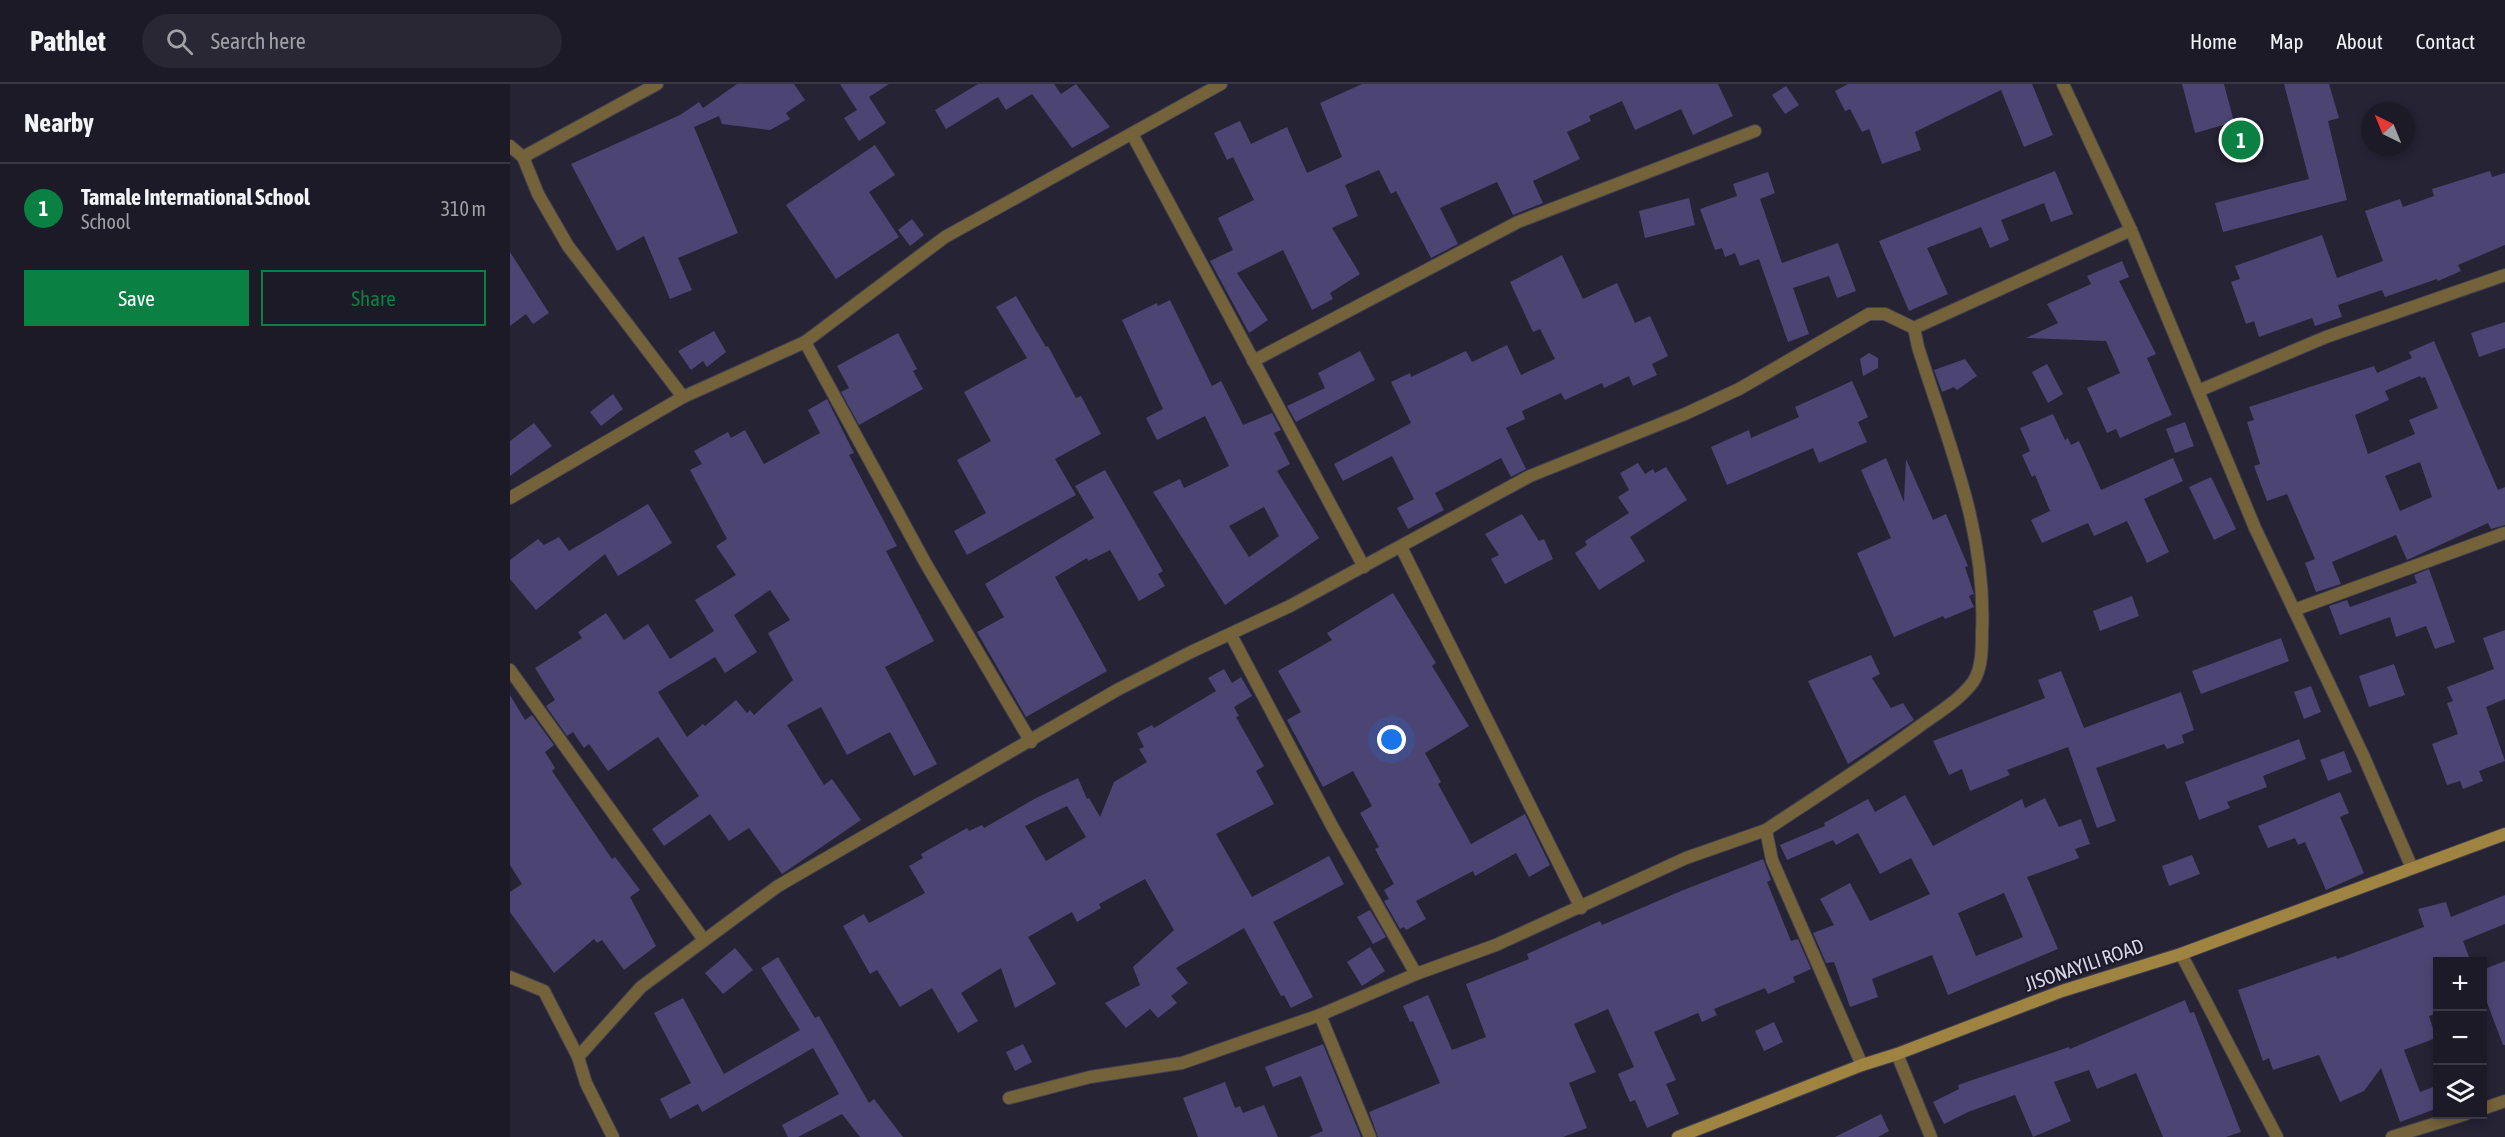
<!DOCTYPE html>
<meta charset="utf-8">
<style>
body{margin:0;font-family:"Asap Condensed",sans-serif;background:#292733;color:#f1f3f6}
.controls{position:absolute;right:18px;bottom:18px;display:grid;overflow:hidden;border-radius:0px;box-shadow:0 3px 9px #0003}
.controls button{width:54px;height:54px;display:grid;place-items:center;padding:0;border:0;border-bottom:2px solid #3a3844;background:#1c1a27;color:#f1f3f6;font:30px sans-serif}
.compass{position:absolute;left:1851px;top:18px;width:54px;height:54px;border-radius:50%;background:#1c1a27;box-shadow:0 3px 9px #0003;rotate:317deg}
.you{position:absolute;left:882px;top:656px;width:21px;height:21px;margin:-15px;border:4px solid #fff;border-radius:50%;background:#1a73e8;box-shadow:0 0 0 9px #1a73e833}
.badge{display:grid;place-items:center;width:39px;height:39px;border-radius:50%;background:#0b8043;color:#fff;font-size:20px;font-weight:700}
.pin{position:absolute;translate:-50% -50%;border:3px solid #fff;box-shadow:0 2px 6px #0006}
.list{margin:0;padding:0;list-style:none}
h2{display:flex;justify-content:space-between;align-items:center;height:78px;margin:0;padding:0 24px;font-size:26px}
h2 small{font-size:20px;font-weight:400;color:#a0a1a7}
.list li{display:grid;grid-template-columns:39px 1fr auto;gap:18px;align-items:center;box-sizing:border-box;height:90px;padding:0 24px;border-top:2px solid #3a3844}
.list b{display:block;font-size:22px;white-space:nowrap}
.list p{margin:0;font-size:20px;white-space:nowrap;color:#a0a1a7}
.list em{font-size:20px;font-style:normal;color:#a0a1a7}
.actions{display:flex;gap:12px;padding:18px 24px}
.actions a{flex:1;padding:14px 0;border:2px solid #0b8043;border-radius:0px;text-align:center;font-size:21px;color:#0b8043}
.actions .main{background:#0b8043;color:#fff}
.icon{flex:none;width:33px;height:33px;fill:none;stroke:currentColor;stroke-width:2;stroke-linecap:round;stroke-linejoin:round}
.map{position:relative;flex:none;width:1995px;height:1053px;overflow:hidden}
header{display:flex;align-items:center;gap:36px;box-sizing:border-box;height:84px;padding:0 30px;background:#1c1a27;border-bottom:2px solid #3a3844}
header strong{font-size:28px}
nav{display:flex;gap:33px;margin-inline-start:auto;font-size:21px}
.search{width:420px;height:54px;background:#292733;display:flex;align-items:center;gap:15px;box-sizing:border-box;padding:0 21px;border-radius:33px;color:#a0a1a7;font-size:22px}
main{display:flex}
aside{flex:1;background:#1c1a27}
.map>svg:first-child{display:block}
</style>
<header>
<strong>Pathlet</strong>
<div class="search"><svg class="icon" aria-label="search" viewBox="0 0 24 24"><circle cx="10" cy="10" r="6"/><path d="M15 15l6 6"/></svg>Search here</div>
<nav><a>Home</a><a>Map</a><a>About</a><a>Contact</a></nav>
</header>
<main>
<aside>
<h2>Nearby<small></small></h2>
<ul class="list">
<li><span class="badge">1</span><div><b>Tamale International School</b><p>School</p></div><em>310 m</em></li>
</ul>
<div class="actions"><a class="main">Save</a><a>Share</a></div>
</aside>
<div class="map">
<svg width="1995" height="1053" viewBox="0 0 1995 1053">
<rect width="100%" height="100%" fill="#252334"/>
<!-- building -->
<g fill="#4c4573" fill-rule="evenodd">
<path d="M227,0H284L295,16L276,29L280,35L260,46L212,40L209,32L184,43L228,149L168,174L182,206L160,215L134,152L107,167L61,80L170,31L189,18L193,24Z"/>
<path d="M330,0H379L359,13L376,39L349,57L334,34L347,26Z"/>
<path d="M468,0H544L551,10L566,0L600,43L562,64L522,10L496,26L488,13L436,45L425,26Z"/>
<path d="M852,0H1208L1223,32L1183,51L1171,25L1125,46L1112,17L1079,32L1081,37L1057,48L1070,75L1023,97L1033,119L1003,131L987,98L930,124L948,160L921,174L886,107L881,110L869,86L835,101L848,132L822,144L850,190L820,209L823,215L802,226L773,166L727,189L758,236L739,249L700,177L723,166L708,134L744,116L723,73L717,76L704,49L730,37L741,60L777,43L797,89L832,73L810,19Z"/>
<path d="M1338,0H1522L1543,51L1514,63L1491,6L1405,48L1411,66L1372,80L1359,45L1352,48L1340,25L1335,27L1325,7Z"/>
<path d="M1672,0H1714L1724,38L1685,49Z"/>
<path d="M1774,0H1819L1829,34L1818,37L1837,116L1713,148L1705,119L1799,95Z"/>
<path d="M1276,2L1289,21L1275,30L1262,11Z"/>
<path d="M365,61L385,91L359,108L389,153L326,195L276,121Z"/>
<path d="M1545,87L1563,130L1541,138L1534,119L1491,136L1499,156L1480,164L1471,143L1417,164L1438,210L1399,227L1369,157Z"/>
<path d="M1980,87L1982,93L1995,89V161L1948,181L1951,187L1928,197L1927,195L1875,213L1872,206L1828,221L1832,233L1805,242L1802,234L1749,253L1744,237L1736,240L1721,198L1730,195L1725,182L1812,151L1827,194L1873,177L1855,127L1890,115L1893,123L1924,112L1922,105Z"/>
<path d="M1258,88L1265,109L1250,115L1272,179L1328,159L1346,207L1327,214L1319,192L1283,204L1299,250L1278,258L1249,175L1230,182L1225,169L1215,173L1212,164L1205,166L1190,125L1227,112L1223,100Z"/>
<path d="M1179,114L1185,141L1135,154L1129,127Z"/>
<path d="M402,135L414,151L400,162L388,146Z"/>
<path d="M0,168L39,229L23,240L16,230L0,242Z"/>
<path d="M1052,171L1073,215L1107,199L1125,239L1140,232L1158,272L1142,280L1147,291L1123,302L1119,292L1094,304L1092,299L1055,316L1051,309L1012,327L1015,335L996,344L1016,385L1001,393L991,374L925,409L934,426L898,445L887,424L904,415L882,372L833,397L824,380L901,339L881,298L900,289L901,293L956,267L962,278L997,261L1011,291L1045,275L1030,245L1023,248L1000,198Z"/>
<path d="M1612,177L1619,193L1609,197L1646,270L1637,274L1662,331L1610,354L1606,345L1597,349L1577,304L1610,289L1596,257L1516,254L1548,239L1537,220L1581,200L1577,192Z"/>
<path d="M506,212L536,263L538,262L566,314L571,312L591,350L545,375L566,411L457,471L444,447L476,429L447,376L481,357L454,308L517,274L486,223Z"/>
<path d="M660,216L702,302L711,297L733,341L762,329L771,346L764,349L780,380L767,387L809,454L715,521L643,408L670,395L674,404L719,382L695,332L647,356L636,334L653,325L612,236L647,219L648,222ZM754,423L769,452L739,473L719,442Z"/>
<path d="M1995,238V264L1969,273L1961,249Z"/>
<path d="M204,247L216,268L197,283L193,277L181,286L168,267Z"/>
<path d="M388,249L407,285L403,287L413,305L349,341L331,308L339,304L327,282Z"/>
<path d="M1924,257L1988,406L1995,403V441L1981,445L1978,439L1897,476L1886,451L1822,478L1831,500L1806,508L1795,479L1805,475L1777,410L1757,417L1744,382L1750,380L1737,338L1744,336L1739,323L1864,282L1867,289L1902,274L1899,268ZM1910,292L1911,294L1915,293L1928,324L1899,336L1905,350L1858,370L1845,331L1879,316L1875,307ZM1910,378L1922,413L1890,427L1875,392Z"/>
<path d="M850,267L865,296L786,338L777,322L815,304L808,289Z"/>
<path d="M1359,269L1368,274V284L1353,292L1350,275Z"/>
<path d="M1455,275L1467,292L1447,306L1444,303L1432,308L1424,286Z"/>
<path d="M1537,280L1553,310L1538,319L1522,288Z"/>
<path d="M1342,297L1358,333L1348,338L1357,358L1309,379L1303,364L1217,401L1201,363L1239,346L1241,354L1289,333L1285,323Z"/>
<path d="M103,310L113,325L91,342L80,328Z"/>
<path d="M317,315L344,369L339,371L387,462L376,467L424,557L375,583L427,680L404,692L380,648L337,671L311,623L277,641L314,701L322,695L351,736L272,790L239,744L219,757L200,730L154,762L142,745L189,712L148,653L98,687L79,660L74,664L63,648L57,652L36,622L45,616L25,584L72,554L68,548L96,529L114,556L138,540L160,575L204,547L185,516L226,491L206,462L217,455L180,386L192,380L184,367L218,348L221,354L235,346L254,380L310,349L298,326ZM260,506L280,536L258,549L283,596L244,631L240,626L237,629L226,616L195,642L193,640L177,653L148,608L205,573L215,589L247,568L224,531Z"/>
<path d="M1543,330L1555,356L1558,354L1561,361L1569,357L1591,406L1663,374L1673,397L1634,415L1659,468L1637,479L1617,437L1584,452L1578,439L1532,459L1521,436L1540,427L1525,391L1522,393L1512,371L1520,367L1510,344Z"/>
<path d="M1675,338L1684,362L1665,369L1656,345Z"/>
<path d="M24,339L42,362L0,392V357Z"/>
<path d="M1376,374L1394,418L1396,375L1423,436L1436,430L1458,482L1455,483L1464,510L1459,512L1464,523L1435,535L1433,532L1384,553L1347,469L1381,454L1351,386Z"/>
<path d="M1128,379L1135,390L1143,385L1145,389L1156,383L1177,416L1120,453L1135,477L1089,506L1065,469L1077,461L1075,457L1119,429L1108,413L1119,406L1110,389Z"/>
<path d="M595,386L653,487L648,490L655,502L629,517L600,466L578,477L577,474L545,493L597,587L516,633L467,548L494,533L475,500L584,434L565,402Z"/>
<path d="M1701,393L1726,445L1704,456L1679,403Z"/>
<path d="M138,420L162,459L108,492L95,470L26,526L0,495V476L28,455L34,461L49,453L59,467Z"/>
<path d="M1012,430L1029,457L1034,455L1043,475L995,500L981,475L989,471L975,450Z"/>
<path d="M1919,485L1945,558L1925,565L1916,542L1886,553L1880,533L1830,551L1819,522L1837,516L1840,523L1907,499L1904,491Z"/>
<path d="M883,509L926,579L922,582L959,642L915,669L931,698L928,700L961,760L1015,730L1040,781L1019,793L1006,769L965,792L963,787L906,817L916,835L896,846L894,843L890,845L874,817L879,815L874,806L884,800L865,765L869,763L850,729L862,722L843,687L813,703L777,636L791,628L768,587L822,556L817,549Z"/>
<path d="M1622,512L1629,532L1590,547L1583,527Z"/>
<path d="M1995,546V615L1976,623L1995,677L1969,687L1973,697L1953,705L1950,697L1937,701L1922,660L1948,650L1937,619L1943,617L1937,603L1984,585L1973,554Z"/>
<path d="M1771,554L1779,577L1691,610L1682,587Z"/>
<path d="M1361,571L1370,590L1362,594L1381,624L1393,619L1404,636L1338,680L1298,597Z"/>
<path d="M1884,580L1895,611L1859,623L1849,592Z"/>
<path d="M714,585L722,599L731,593L742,612L724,623L729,632L726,633L754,682L746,687L764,720L706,750L742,813L819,772L834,800L763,838L803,913L781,924L774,911L771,912L734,844L666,884L678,899L661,912L667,919L648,934L640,925L616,944L595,919L630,901L623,883L664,846L635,795L589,820L591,824L567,838L562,828L518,853L546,900L505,924L491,884L451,909L468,937L448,949L422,904L390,923L367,886L360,890L333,842L354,830L359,839L415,809L399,782L413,774L411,770L457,744L459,747L472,741L474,744L526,714L568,694L577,715L579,714L590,733L604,698L637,678L629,665L634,663L627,649L642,641L644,644L706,607L698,594ZM557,722L576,753L536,777L515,742Z"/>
<path d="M1551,587L1574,644L1671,608L1684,646L1672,651L1674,659L1657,665L1654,660L1586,684L1606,737L1587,744L1558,663L1497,686L1500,691L1460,707L1452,685L1439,691L1423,657L1535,614L1528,596Z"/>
<path d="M1801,602L1811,628L1794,635L1784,608Z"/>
<path d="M0,611L15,636L22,631L44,661L35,668L45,684L42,687L102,775L105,773L130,806L120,813L146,862L114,886L92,856L87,859L84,855L44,889L0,828V808L12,800L0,781Z"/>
<path d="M1789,655L1796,675L1753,692L1757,703L1717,718L1720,724L1689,736L1675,698Z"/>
<path d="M1834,667L1842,688L1818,697L1810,676Z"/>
<path d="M1830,708L1839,729L1830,733L1854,789L1816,806L1795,758L1788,761L1785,754L1758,764L1748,742Z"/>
<path d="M1395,711L1423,762L1512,715L1515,724L1535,714L1549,743L1571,735L1580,760L1565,765L1569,774L1517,793L1548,865L1438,911L1422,871L1362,895L1368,913L1340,923L1324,878L1316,879L1303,849L1324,841L1310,815L1340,799L1360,837L1420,810L1401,774L1370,790L1348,749L1326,761L1323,756L1277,776L1270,761L1315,742L1314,739L1358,715L1365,728ZM1494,809L1513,853L1466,872L1448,829Z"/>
<path d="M1682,771L1690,790L1659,802L1652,782Z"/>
<path d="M1253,775L1261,796L1257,798L1281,857L1288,855L1301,885L1283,893L1285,898L1258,910L1255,904L1204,925L1207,931L1192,938L1188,929L1144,948L1166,996L1156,1000L1169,1030L1137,1044L1125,1016L1120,1018L1108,990L1124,983L1098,925L1064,940L1086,988L1059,999L1077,1044L1053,1053H868L859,1028L930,999L903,937L900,938L893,922L918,911L942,966L976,953L956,900L1019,875L1017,870L1090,837L1092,841L1171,807Z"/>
<path d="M1995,811V840L1953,857L1961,878H1928V929L1919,932L1926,954L1894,966L1910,1008L1928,1001V1024L1890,1038L1871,984L1854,1007L1830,1018L1809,971L1763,986L1759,974L1753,977L1728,906L1826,872L1827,875L1914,843L1908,825L1936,818L1941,833Z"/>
<path d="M860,826L876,853L863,860L847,833Z"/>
<path d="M860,863L875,887L852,902L837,878Z"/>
<path d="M225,864L243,886L213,910L195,889Z"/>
<path d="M268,873L305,934L309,932L359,1019L364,1015L393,1053H350L332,1030L288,1053H278L272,1041L329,1010L303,964L192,1028L188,1020L160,1035L150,1015L181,999L144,929L173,914L214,990L290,946L251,884Z"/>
<path d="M1995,877V961H1993L1972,905V886Z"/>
<path d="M1675,916L1680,929L1684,928L1731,1048L1716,1053H1653L1626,989L1587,1005L1579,986L1544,998L1561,1037L1523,1053L1505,1011L1458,1028L1434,1040L1423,1018L1449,1005L1448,1001L1559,963L1560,965Z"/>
<path d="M1264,938L1273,958L1254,967L1245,947Z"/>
<path d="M513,960L522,978L505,987L496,968Z"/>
<path d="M813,960L851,1053H799L813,1047L791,992L763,1003L755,983Z"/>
<path d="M715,998L725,1024L730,1022L733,1029L754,1021L768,1053H688L673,1014Z"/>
<path d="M1371,1030L1379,1047L1368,1053H1325Z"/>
</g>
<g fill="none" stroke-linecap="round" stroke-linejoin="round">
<!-- street casing -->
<g stroke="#414050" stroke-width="14">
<g id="street">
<path d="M1553,0L1621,146L1745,444L1853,671L1902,784"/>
<path d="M622,50L854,483"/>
<path d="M0,62L13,73L28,110L58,162L173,313"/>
<path d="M13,73L147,0"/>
<path d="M295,258L416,480L521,658"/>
<path d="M743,277L1008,138L1245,47"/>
<path d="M1688,307L1816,253L1995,191"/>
<path d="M0,414L173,313L295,258L435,153L711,0"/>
<path d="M891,463L1071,824"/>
<path d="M1784,526L1995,449"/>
<path d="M721,551L822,742L906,890"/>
<path d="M0,586L194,856"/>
<path d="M1256,746C1307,712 1358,680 1407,644C1426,630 1449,617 1463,598C1472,585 1472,564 1472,549C1477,447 1438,359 1408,263L1404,244"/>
<path d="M1671,870L1767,1053"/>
<path d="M0,893L34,907L68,973L76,999L103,1053"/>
<path d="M810,931L860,1053"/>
<path d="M1387,970L1421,1053"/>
<path d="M68,973L131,903L268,802L607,606L681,568L780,522L1020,392L1175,330L1229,305L1359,230H1375L1404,244L1621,146"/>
<path d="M499,1014L580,993L672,979L810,931L906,890L986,861L1176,774L1256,746L1262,776L1352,981"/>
<path d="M1972,1025L1995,1017"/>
<path d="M1882,1053L1956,1030"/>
</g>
</g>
<!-- secondary casing -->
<g stroke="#414050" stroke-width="14">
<path id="secondary" d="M1168,1053L1352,981L1387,970L1552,907L1671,870L1995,750"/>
</g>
<!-- street -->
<use href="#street" stroke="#73623a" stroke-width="12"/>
<!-- secondary -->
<use href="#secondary" stroke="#9f8441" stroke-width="12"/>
</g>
<g text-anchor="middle" stroke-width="4.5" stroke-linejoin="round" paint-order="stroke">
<!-- street labels -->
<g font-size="20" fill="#d7d6e2" stroke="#1c192a">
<text transform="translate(1574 881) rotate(-19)" y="7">JISONAYILI ROAD</text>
</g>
</g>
</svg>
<div class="controls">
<button>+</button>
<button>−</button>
<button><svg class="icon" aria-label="layers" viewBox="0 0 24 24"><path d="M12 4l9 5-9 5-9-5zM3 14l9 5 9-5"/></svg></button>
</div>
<svg class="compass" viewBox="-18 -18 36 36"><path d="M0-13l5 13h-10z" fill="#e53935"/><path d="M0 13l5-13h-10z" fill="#a0a1a7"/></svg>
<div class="you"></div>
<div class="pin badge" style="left:1731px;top:56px">1</div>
</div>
</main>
